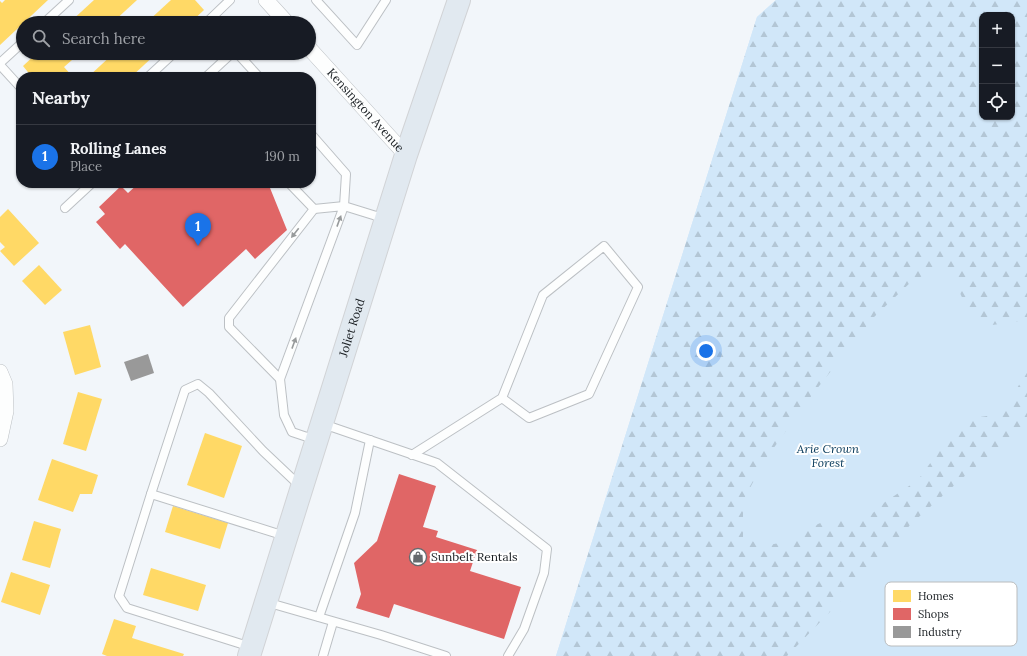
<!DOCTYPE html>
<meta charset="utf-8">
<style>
body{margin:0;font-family:Lora,serif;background:#242831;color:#f1f3f6}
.controls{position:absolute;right:12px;top:12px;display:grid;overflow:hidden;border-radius:8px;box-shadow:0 1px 3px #0004}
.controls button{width:36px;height:36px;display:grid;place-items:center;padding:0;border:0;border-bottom:1px solid #363941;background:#171b24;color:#f1f3f6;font:20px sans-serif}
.you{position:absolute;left:706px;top:351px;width:14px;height:14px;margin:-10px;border:3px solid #fff;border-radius:50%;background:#1a73e8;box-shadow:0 0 0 6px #1a73e833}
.badge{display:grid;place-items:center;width:26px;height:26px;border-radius:50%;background:#1a73e8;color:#fff;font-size:13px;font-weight:700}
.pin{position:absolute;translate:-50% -33px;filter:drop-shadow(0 1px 2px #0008)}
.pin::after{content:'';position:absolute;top:21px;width:14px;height:12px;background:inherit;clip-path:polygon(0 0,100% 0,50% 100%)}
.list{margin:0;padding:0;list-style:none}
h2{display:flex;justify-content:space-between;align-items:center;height:52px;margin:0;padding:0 16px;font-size:17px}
h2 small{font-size:13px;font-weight:400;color:#9ea1a6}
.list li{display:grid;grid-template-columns:26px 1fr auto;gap:12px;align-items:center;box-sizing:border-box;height:64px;padding:0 16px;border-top:1px solid #363941}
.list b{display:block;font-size:15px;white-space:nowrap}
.list p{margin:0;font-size:13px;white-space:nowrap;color:#9ea1a6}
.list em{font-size:13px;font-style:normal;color:#9ea1a6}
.icon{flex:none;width:22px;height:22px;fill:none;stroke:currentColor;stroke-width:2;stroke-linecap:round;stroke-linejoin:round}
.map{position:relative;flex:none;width:1027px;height:656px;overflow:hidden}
.search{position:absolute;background:#171b24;box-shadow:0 1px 3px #0004;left:16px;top:16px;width:300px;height:44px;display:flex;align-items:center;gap:10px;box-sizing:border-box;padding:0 14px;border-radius:22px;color:#9ea1a6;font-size:15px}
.panel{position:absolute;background:#171b24;box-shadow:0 1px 3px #0004;left:16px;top:72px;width:300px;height:116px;border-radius:16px}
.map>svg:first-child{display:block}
</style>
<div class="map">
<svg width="1027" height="656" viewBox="0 0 1027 656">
<defs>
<pattern id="forest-firs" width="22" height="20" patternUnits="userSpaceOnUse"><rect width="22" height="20" fill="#d1e7f9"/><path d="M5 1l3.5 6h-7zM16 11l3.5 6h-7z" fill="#b3c6d5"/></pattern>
</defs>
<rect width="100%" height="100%" fill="#f2f6fa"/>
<!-- green -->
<path fill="#d1e7f9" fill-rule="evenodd" d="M776,0H1027V656H556L757,17ZM982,15H1012V117H982Z"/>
<!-- forest -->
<path fill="url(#forest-firs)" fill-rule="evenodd" d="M776,0H1027V318L1022,321L992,325L970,315L955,282L939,268L912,281L873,318L812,395L765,460L743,501V537L764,546L789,541L818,524L837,516L864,521L885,502L918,480L944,444L966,419L1001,414L1027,372V424L967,474L911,524L866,575L787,656H556L757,17ZM982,15H1012V117H982Z"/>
<!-- homes -->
<g fill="#ffd966">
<path d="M5,0H48L0,45V1L2,3Z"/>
<path d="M94,0H137L112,23H69Z"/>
<path d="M171,0H195L204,10L190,23H146Z"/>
<path d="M37,53H80L64,67L73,77H32L23,66Z"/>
<path d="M114,53H157L131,77H88Z"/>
<path d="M8,209L39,243L14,266L0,251L5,247L0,242V217Z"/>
<path d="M39,265L62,290L45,305L22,281Z"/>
<path d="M90,325L101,367L75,375L63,332Z"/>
<path d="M78,392L102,399L86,451L63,444Z"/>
<path d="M205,433L242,446L224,498L187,485Z"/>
<path d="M52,459L98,475L92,494H80L73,512L38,500Z"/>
<path d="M173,506L228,523L220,549L165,532Z"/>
<path d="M34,521L61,529L50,568L22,560Z"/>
<path d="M151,568L206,585L198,611L143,595Z"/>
<path d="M11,572L50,585L40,615L1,602Z"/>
<path d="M114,619L136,626L132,638L184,654L183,656H107L102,654Z"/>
</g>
<!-- shops -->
<g fill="#e06666">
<path d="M139,183H268L287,230L255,259L246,249L183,307L125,244L120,249L96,222L105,214L99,207L121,186L128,193Z"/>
<path d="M399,474L436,486L423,527L438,531L436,537L477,550L470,571L521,587L504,639L394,604L389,618L356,608L361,594L354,563L377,541Z"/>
</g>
<!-- industry -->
<path fill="#999" d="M148,354L154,373L131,381L124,362Z"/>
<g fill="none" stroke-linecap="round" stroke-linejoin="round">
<!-- lane casing -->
<g stroke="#bcc0c4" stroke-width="10">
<g id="lane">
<path d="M316,0L357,45L386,0"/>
<path d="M44,23L69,0"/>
<path d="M206,23L230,0"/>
<path d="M237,53L259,77"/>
<path d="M0,63L23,42"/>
<path d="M0,65L21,88"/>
<path d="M148,77L174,53"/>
<path d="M206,77L232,53"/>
<path d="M311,134L346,174L344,206L386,219"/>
<path d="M65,208L92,183"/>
<path d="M314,209L344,206L280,379L284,415L292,432L316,440"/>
<path d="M280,379L229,327V318L314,209L289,183"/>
<path d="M323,424L437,463L547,549L544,573L524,629L508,656"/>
<path d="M412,455L502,398L543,295L604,246L638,287L589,394L529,418L502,398"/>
<path d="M151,494L185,390L198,384L209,393L263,451L300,486"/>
<path d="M266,602L381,635L446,656"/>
<path d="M319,617L355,513L370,440"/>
<path d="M251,647L127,608L119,596L151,494L285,536"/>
<path d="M323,656L333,622"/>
</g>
</g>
<!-- street casing -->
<g stroke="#bcc0c4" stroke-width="16">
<g id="street">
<path d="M266,0L287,23"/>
<path id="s1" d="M309,48L406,155"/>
<path d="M0,372L5,384L6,411L0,439"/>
</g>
</g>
<!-- primary casing -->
<g stroke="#d1d3d6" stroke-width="24">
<g id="primary">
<path id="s2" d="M249,656L406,155L459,0"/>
</g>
</g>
<!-- lane -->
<use href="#lane" stroke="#fdfefe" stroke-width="8"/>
<!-- street -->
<use href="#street" stroke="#fdfefe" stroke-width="15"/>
<!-- primary -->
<use href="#primary" stroke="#e1e9f0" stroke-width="22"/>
</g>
<!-- one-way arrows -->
<defs><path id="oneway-solid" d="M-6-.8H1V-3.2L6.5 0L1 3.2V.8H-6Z"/></defs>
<g fill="#979a9b">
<use href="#oneway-solid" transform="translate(339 221) rotate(-70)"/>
<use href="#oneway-solid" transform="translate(295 233) rotate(128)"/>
<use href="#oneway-solid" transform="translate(294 343) rotate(-70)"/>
</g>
<!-- icons -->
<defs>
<g id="shop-ring" transform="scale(0.9)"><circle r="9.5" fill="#fff" stroke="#666a6e" stroke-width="1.5"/><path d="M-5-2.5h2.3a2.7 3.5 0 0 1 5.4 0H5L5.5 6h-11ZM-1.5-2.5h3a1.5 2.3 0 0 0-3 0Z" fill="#666a6e"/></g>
</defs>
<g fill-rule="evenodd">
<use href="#shop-ring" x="418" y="557"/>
</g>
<g text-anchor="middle" stroke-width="4" stroke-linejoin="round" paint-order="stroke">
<!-- street labels -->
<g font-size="12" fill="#1a1f23" stroke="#fff">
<text dy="4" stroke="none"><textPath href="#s1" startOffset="84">Kensington Avenue</textPath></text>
<text dy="4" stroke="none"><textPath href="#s2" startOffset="344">Joliet Road</textPath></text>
</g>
<!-- park labels -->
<g font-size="12" font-style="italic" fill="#053859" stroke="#fff">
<text x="828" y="453">Arie Crown<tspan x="828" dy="14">Forest</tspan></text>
</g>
<!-- poi labels -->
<g font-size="12" fill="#1a1f23" stroke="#fff" text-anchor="start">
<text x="431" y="561">Sunbelt Rentals</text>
</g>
</g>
<!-- legend -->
<rect x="885" y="582" width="132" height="64" rx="6" fill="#fff" stroke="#babcbd" stroke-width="1"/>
<rect x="893" y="590" width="18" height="12" fill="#ffd966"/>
<rect x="893" y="608" width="18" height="12" fill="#e06666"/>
<rect x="893" y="626" width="18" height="12" fill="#999"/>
<g font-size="11" fill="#1a1f23">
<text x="918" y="600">Homes</text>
<text x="918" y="618">Shops</text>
<text x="918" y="636">Industry</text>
</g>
</svg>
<div class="controls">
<button>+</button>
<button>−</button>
<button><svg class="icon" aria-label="locate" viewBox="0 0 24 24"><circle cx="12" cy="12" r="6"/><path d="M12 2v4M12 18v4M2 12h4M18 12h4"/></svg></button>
</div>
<div class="you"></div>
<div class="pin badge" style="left:198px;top:246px">1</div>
<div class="search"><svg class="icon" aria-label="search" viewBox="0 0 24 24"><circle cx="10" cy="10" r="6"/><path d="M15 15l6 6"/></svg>Search here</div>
<section class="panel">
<h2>Nearby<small></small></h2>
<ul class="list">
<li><span class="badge">1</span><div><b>Rolling Lanes</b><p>Place</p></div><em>190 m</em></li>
</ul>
</section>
</div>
